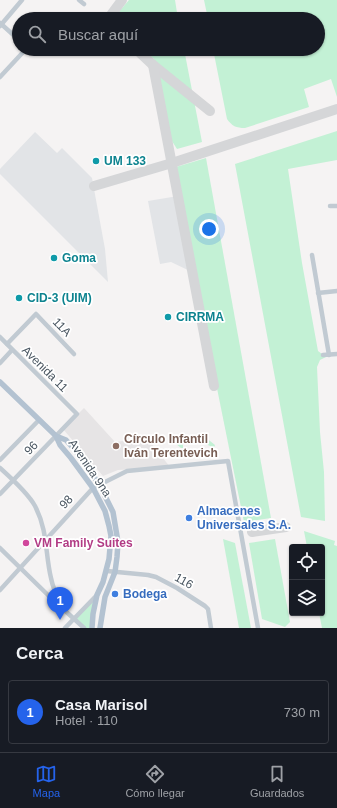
<!DOCTYPE html>
<html lang="es">
<meta charset="utf-8">
<style>
body{margin:0;font-family:Arial,sans-serif;background:#242831;color:#f1f3f6}
.controls{position:absolute;right:12px;bottom:12px;display:grid;overflow:hidden;border-radius:4px;box-shadow:0 1px 3px #0004}
.controls button{width:36px;height:36px;display:grid;place-items:center;padding:0;border:0;border-bottom:1px solid #363941;background:#171b24;color:#f1f3f6;font:20px sans-serif}
.you{position:absolute;left:209px;top:229px;width:14px;height:14px;margin:-10px;border:3px solid #fff;border-radius:50%;background:#1a73e8;box-shadow:0 0 0 6px #1a73e833}
.badge{display:grid;place-items:center;width:26px;height:26px;border-radius:50%;background:#2563eb;color:#fff;font-size:13px;font-weight:700}
.pin{position:absolute;translate:-50% -33px;filter:drop-shadow(0 1px 2px #0008)}
.pin::after{content:'';position:absolute;top:21px;width:14px;height:12px;background:inherit;clip-path:polygon(0 0,100% 0,50% 100%)}
.list{margin:0;padding:0;list-style:none}
h2{display:flex;justify-content:space-between;align-items:center;height:52px;margin:0;padding:0 16px;font-size:17px}
h2 small{font-size:13px;font-weight:400;color:#9ea1a6}
.list li{display:grid;grid-template-columns:26px 1fr auto;gap:12px;align-items:center;box-sizing:border-box;height:64px;margin:0 8px 8px;padding:0 8px;border:1px solid #363941;border-radius:4px}
.list b{display:block;font-size:15px;white-space:nowrap}
.list p{margin:0;font-size:13px;white-space:nowrap;color:#9ea1a6}
.list em{font-size:13px;font-style:normal;color:#9ea1a6}
.icon{flex:none;width:22px;height:22px;fill:none;stroke:currentColor;stroke-width:2;stroke-linecap:round;stroke-linejoin:round}
.map{position:relative;flex:none;width:337px;height:628px;overflow:hidden}
.search{position:absolute;background:#171b24;box-shadow:0 1px 3px #0004;left:12px;right:12px;top:12px;height:44px;display:flex;align-items:center;gap:10px;box-sizing:border-box;padding:0 14px;border-radius:22px;color:#9ea1a6;font-size:15px}
.sheet{height:124px;background:#171b24}
nav{display:flex;justify-content:space-around;align-items:center;box-sizing:border-box;height:56px;border-top:1px solid #363941;background:#171b24;font-size:11px;color:#9ea1a6}
nav a{display:grid;justify-items:center;gap:2px}
nav .on{color:#2563eb}
.map>svg:first-child{display:block}
</style>
<div class="map">
<svg width="337" height="628" viewBox="0 0 337 628">
<rect width="100%" height="100%" fill="#f5f3f3"/>
<!-- education -->
<path fill="#e6e4e5" d="M84,408L115,442L147,438L170,467L118,470L103,476L63,429Z"/>
<!-- airport -->
<g fill="#e2e4e7">
<path d="M35,132L57,153L62,148L92,178L105,249L108,282L0,174V169Z"/>
<path d="M178,196L192,272L171,262L160,264L148,201Z"/>
</g>
<!-- green -->
<g fill="#c3f1d5">
<path d="M129,0H175L178,19H117V14Z"/>
<path d="M204,0H337V97L331,79L304,89L309,107L245,128C236,128 232,126 227,119L213,49H318V19H208Z"/>
<path d="M142,49H184L202,142L177,149L170,138L154,59Z"/>
<path d="M337,131V160L288,169L302,263L318,351L326,357L320,360L317,367L320,432L324,472L325,521L301,517L235,164Z"/>
<path d="M206,158L271,518L244,522L203,319L176,167Z"/>
<path d="M175,436L205,437L215,445L214,448L204,443L183,439V448H181L174,442Z"/>
<path d="M304,531L335,541L334,545L337,546V628H322L319,613H322V547H307Z"/>
<path d="M223,539L235,543L251,628H239Z"/>
<path d="M275,539L290,622L285,627L262,619L249,543Z"/>
<path d="M97,595L92,628H84L74,619Z"/>
</g>
<g fill="none" stroke-linecap="round" stroke-linejoin="round">
<!-- taxiway -->
<g stroke="#d5d6d8" stroke-width="10">
<path d="M108,19L122,0"/>
<path d="M136,49L153,65L210,111"/>
<path d="M153,65L214,386"/>
<path d="M94,186L172,163L337,109"/>
<path d="M252,532L286,527"/>
</g>
<!-- minor -->
<g stroke="#c1cad2" stroke-width="4.5">
<path d="M79,0L84,4"/>
<path d="M0,23L19,40"/>
<path d="M0,26L22,0"/>
<path d="M28,49L32,53"/>
<path d="M0,77L26,49"/>
<path d="M330,206H337"/>
<path d="M312,255L329,355"/>
<path d="M318,293L337,291"/>
<path d="M0,337L77,414L0,494"/>
<path d="M7,344L36,314L74,354"/>
<path d="M323,355L337,354"/>
<path d="M0,363L12,350"/>
<path d="M0,460L39,420"/>
<path d="M0,468C10,477 29,495 35,506C48,531 45,553 51,578C53,589 57,597 62,607"/>
<path d="M0,548L50,597L84,628"/>
<path d="M107,571L148,575L156,577L177,588L205,606L208,609L211,628"/>
<path d="M0,590L93,488L127,471L228,461L258,628"/>
<path d="M65,628L97,595"/>
</g>
<!-- major -->
<g stroke="#b3c2d1" stroke-width="5.5">
<path d="M0,382L56,436L66,440L76,451L99,484L113,512L118,542L117,557L115,572L105,597L100,628"/>
<path d="M56,436L60,445L71,458L93,488L105,511L109,526L111,536L109,559L103,582L97,595L93,614L92,628"/>
</g>
</g>
<!-- markers -->
<g fill="#0f9aa8" stroke="#fff" stroke-width="1.5">
<circle cx="96" cy="161" r="4"/>
<circle cx="54" cy="258" r="4"/>
<circle cx="19" cy="298" r="4"/>
<circle cx="168" cy="317" r="4"/>
</g>
<circle fill="#8d6e63" stroke="#fff" stroke-width="1.5" cx="116" cy="446" r="4"/>
<g fill="#3f7fe0" stroke="#fff" stroke-width="1.5">
<circle cx="189" cy="518" r="4"/>
<circle cx="115" cy="594" r="4"/>
</g>
<circle fill="#d1479c" stroke="#fff" stroke-width="1.5" cx="26" cy="543" r="4"/>
<g text-anchor="middle" stroke-width="3.5" stroke-linejoin="round" paint-order="stroke">
<!-- culture labels -->
<g font-size="12" font-weight="bold" fill="#0d838f" stroke="#fff" text-anchor="start">
<text x="104" y="165">UM 133</text>
<text x="62" y="262">Goma</text>
<text x="27" y="302">CID-3 (UIM)</text>
<text x="176" y="321">CIRRMA</text>
</g>
<!-- street labels -->
<g font-size="12" fill="#4a5661" stroke="#fff">
<text transform="translate(62 327) rotate(46)" y="4">11A</text>
<text transform="translate(45 369) rotate(45)" y="4">Avenida 11</text>
<text transform="translate(31 448) rotate(-46)" y="4">96</text>
<text transform="translate(90 468) rotate(56)" y="4">Avenida 9na</text>
<text transform="translate(66 502) rotate(-47)" y="4">98</text>
<text transform="translate(184 581) rotate(29)" y="4">116</text>
</g>
<!-- education labels -->
<g font-size="12" font-weight="bold" fill="#785e54" stroke="#fff" text-anchor="start">
<text x="124" y="443">Círculo Infantil<tspan x="124" dy="14">Iván Terentevich</tspan></text>
</g>
<!-- shop labels -->
<g font-size="12" font-weight="bold" fill="#366cbe" stroke="#fff" text-anchor="start">
<text x="197" y="515">Almacenes<tspan x="197" dy="14">Universales S.A.</tspan></text>
<text x="123" y="598">Bodega</text>
</g>
<!-- hotel labels -->
<g font-size="12" font-weight="bold" fill="#b23c85" stroke="#fff" text-anchor="start">
<text x="34" y="547">VM Family Suites</text>
</g>
</g>
</svg>
<div class="controls">
<button><svg class="icon" aria-label="locate" viewBox="0 0 24 24"><circle cx="12" cy="12" r="6"/><path d="M12 2v4M12 18v4M2 12h4M18 12h4"/></svg></button>
<button><svg class="icon" aria-label="layers" viewBox="0 0 24 24"><path d="M12 4l9 5-9 5-9-5zM3 14l9 5 9-5"/></svg></button>
</div>
<div class="you"></div>
<div class="pin badge" style="left:60px;top:620px">1</div>
<div class="search"><svg class="icon" aria-label="search" viewBox="0 0 24 24"><circle cx="10" cy="10" r="6"/><path d="M15 15l6 6"/></svg>Buscar aquí</div>
</div>
<section class="sheet">
<h2>Cerca<small></small></h2>
<ul class="list">
<li><span class="badge">1</span><div><b>Casa Marisol</b><p>Hotel · 110</p></div><em>730 m</em></li>
</ul>
</section>
<nav>
<a class="on"><svg class="icon" aria-label="map" viewBox="0 0 24 24"><path d="M3 6l6-2 6 2 6-2v14l-6 2-6-2-6 2zM9 4v14M15 6v14"/></svg>Mapa</a>
<a><svg class="icon" aria-label="directions" viewBox="0 0 24 24"><path d="M12 3l9 9-9 9-9-9zM9 14v-3h6M13 9l2 2-2 2"/></svg>Cómo llegar</a>
<a><svg class="icon" aria-label="saved" viewBox="0 0 24 24"><path d="M7 4h10v16l-5-4-5 4z"/></svg>Guardados</a>
</nav>
